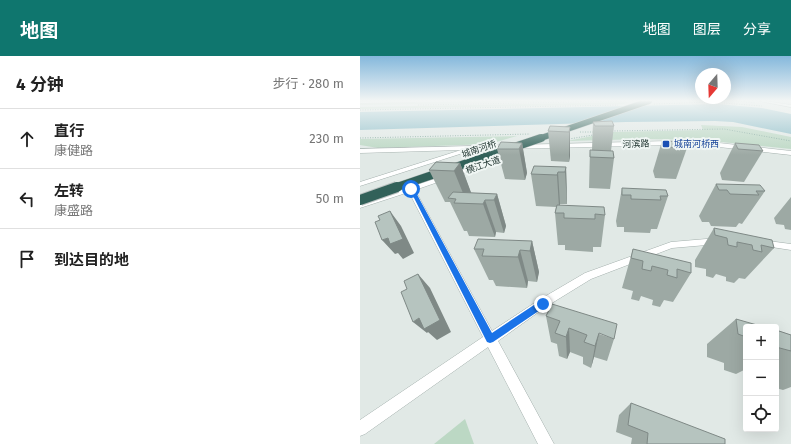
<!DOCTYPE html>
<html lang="zh">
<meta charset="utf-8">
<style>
body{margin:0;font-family:"Fira Sans","Noto Sans SC",sans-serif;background:#f2f2f2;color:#222}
.controls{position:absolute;right:12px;bottom:12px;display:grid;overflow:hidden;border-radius:4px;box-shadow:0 4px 16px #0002}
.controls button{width:36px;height:36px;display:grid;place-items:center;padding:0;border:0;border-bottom:1px solid #e0e0e0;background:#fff;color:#222;font:20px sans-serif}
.compass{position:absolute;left:335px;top:12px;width:36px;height:36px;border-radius:50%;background:#fff;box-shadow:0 4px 16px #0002;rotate:199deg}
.stop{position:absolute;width:12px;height:12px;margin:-9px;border:3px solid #1a73e8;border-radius:50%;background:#fff}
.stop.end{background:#1a73e8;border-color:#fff;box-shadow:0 1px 4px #0008}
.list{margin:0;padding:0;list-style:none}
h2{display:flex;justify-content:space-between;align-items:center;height:52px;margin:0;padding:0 16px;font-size:17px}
h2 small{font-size:13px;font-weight:400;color:#767676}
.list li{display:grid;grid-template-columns:26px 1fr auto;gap:12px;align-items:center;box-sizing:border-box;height:60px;padding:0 16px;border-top:1px solid #e0e0e0}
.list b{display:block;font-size:15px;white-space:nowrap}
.list p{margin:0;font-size:13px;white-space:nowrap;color:#767676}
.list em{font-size:13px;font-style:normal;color:#767676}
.icon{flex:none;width:22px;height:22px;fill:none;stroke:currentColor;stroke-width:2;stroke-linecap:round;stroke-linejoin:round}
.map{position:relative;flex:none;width:431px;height:388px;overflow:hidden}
header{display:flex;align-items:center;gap:24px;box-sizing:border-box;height:56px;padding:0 20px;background:#0f766e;color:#fff}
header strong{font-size:19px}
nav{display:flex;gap:22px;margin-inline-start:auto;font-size:14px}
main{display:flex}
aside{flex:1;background:#fff}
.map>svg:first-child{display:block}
</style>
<header>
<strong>地图</strong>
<nav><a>地图</a><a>图层</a><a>分享</a></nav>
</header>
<main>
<aside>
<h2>4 分钟<small>步行 · 280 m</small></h2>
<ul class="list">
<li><svg class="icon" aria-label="ahead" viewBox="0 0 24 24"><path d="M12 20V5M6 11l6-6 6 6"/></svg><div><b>直行</b><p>康健路</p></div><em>230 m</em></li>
<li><svg class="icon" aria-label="left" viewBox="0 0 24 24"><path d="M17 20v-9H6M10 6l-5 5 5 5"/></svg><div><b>左转</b><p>康盛路</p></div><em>50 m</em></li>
<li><svg class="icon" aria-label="arrive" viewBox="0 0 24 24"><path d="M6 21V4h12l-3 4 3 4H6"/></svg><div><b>到达目的地</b></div></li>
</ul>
</aside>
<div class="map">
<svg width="431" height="388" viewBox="0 0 431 388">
<rect width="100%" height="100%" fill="#e1e9e6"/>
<!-- green -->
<g fill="#bcd8c4">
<path d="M136,45H210L0,49V47Z"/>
<path d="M269,46L263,48L0,53V51Z"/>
<path d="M341,69L382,71L431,81V93L341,84L285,83L207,85L252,76L343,74Z"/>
<path d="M157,80L129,88L18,92L0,89V83Z"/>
<path d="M105,363L114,388H74Z"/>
</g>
<!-- water -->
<path fill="#8ebec9" d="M358,48L402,52L431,58V78L373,66L355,65L266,66L0,74V56Z"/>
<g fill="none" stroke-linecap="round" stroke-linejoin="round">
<!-- minor casing -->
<g stroke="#a4b0ad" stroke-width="1">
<g id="minor">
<path d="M0,45H57L55,46L0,47Z"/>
<path d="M399,45H406L431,49V51Z"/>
<path d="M309,85L359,87L431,95V99L359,91L309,89L106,94V96L0,130V126L101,94L0,97V93Z"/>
<path d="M148,99L153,100L55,134L132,275L179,244L225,217L311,186L358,182L362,185L358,188L312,192L231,223L187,250L138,285L194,388H178L128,291L5,378L0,380V364L123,281L49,136L0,152V147Z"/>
<path d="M401,184L431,188V194L398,189L397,187L398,185Z"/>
</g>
</g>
<!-- path -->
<g stroke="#84aa9f" stroke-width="1" stroke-dasharray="1 1.5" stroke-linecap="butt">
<path d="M376,45L396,47"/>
<path d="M294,48L351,46L402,50"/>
<path d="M58,49L268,45"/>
<path d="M0,54L258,49"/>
<path d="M252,75L364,73L431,85"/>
<path d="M220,76H234"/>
<path d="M0,82L170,78"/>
<path d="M209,83L233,79"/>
</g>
<!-- minor -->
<use href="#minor" fill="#fff" fill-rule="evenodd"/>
<!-- highway-bridge-far2 casing -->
<g stroke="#bdc3c2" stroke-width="7" stroke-linecap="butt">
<path id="highway-bridge-far2" d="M178,83L289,45"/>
</g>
<!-- highway-bridge-far1 casing -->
<g stroke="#bdc3c2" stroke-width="9" stroke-linecap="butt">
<path id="highway-bridge-far1" d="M34,132L181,82"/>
</g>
<!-- highway-bridge casing -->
<g stroke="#bdc3c2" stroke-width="12" stroke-linecap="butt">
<path id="highway-bridge" d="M0,144L37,131"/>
</g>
<!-- highway-bridge-far2 -->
<use href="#highway-bridge-far2" stroke="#326159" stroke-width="6"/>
<!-- highway-bridge-far1 -->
<use href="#highway-bridge-far1" stroke="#326159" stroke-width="8"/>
<!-- highway-bridge -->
<use href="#highway-bridge" stroke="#326159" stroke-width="10"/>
</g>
<!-- wall -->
<g fill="#9da9a4">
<path d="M233,66L254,70L251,95L254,102L250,133L229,132L230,94H232Z"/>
<path d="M210,71V100L209,106L191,105L188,75Z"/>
<path d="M302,85L327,92L316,123L295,122L293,115Z"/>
<path d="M162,87L167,117L165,124L145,123L137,93Z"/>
<path d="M375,87L403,95L384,126L362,124L360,117Z"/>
<path d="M100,107L111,137L137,138L146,170L144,177L136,176L135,181L109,180L107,175H104L90,146H85L69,114Z"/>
<path d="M206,111L207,143V148H200V150L245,159L241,191H233V196L205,194V189H198L195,157L196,151L176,150L171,118Z"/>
<path d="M356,128L405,135L382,168L379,167L376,171L351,170L349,166H342L339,160Z"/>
<path d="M262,132L308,140L297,173H291L290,177L264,176V171H257L256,165Z"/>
<path d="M431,141V174L425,173L424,169L416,168L414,162Z"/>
<path d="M354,172L414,192L385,223L379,222L374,227L366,225V221L356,218L353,222L346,220V213L335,211V204Z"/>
<path d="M172,185L179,216L177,226L168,225L167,232L136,230L133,224H129L114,193Z"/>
<path d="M273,193L331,217L313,246L304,244L300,251L292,249L293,244L281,240L279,245L271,243L273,235L262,232Z"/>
<path d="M186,260L254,283L247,305L234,301L231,312L223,308V301L210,296L207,303L199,300L197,288L191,286Z"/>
<path d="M376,263L386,271V315L384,314L376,318L364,314V307L347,301V288Z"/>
<path d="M416,274L431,279V331L423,334L416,332Z"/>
<path d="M271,347L365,388H271L272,382L256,376L259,359Z"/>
</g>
<!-- shaded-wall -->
<g fill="#7f8986">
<path d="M210,71V100L209,106V76Z"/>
<path d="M162,87L167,117L165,124L159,93Z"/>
<path d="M100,107L112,139L107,147L94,115Z"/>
<path d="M206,111L207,143V148L205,116Z"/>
<path d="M198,116L200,148L199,151L197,119Z"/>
<path d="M137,138L146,170L144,177L134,144Z"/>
<path d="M125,144L136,176L135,181L123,148Z"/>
<path d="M30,155L41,170L54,197L43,203L38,197L35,198L22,184L28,182Z"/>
<path d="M172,185L179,216L177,226L170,195Z"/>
<path d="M160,194L168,225L167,232L158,201Z"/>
<path d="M58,218L70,232L91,276L77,284L68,276L67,277L53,266L59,262Z"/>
<path d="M209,272L210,296L207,303L206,281Z"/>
<path d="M239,277L234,301L231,312L235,290Z"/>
</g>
<!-- building -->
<g fill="#b6c4bf" stroke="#7f8986">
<path d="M252,65L254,70H235L233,66Z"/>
<path d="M190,70L210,71L209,76L188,75Z"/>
<path d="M302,85L324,86L327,92L304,91Z"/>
<path d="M141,86L162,87L159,93H137Z"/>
<path d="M375,87L399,89L403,95L378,93Z"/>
<path d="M230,94L253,95L254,102L230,101Z"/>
<path d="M76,106L100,107L94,115L69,114Z"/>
<path d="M174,110L206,111L205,116H198L197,119L171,118Z"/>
<path d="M356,128L400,129L405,135H396L399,139L370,138L367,134H359Z"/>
<path d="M262,132L306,134L308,140H300L301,144L271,143V139H262Z"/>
<path d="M93,136L137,138L134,144H125L123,148L94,147L96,143L88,142Z"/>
<path d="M197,149L244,151L245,159L235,158V163L204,162V157H195Z"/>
<path d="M30,155L43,183L30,188L28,182L22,184L15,166L20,164L18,160Z"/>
<path d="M354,172L412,184L414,192L401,189L402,196L393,194L392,189L377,186V191L368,189L367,182L355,179Z"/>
<path d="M118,183L172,185L170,195L160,194L158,201L122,200L124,193H114Z"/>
<path d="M273,193L331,207V217L317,213V222L307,219L308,214L292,210L291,215L282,213L283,205L271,202Z"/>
<path d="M58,218L80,264L64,273L59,262L53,266L41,236L47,233L44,225Z"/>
<path d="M192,248L257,268L254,283L239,277L235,290L224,286L227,279L209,272L206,281L195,277L200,265L186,260Z"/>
<path d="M376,263L404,271H386V281L378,278Z"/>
<path d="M416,274L431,279V295L416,291Z"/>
<path d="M271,347L365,383V388H287L288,377L268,369Z"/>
</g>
<!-- sky -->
<linearGradient id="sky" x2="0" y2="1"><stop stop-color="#84b8dc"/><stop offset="0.45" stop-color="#f2f5f4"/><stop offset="1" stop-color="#f2f5f4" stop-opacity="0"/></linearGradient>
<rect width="431" height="99" fill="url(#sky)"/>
<!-- route -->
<path fill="#1a73e8" d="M49,132L54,133L132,277L180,245H186V250L133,286L130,287L127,286Z"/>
<!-- markers -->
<rect fill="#1a4fb4" stroke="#f0f6f4" stroke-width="1.5" x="302" y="84" width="8" height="8" rx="2"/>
<g text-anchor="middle" stroke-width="4" stroke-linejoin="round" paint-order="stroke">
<!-- far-street labels -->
<g font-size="9" fill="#233833" stroke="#f0f6f4">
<text transform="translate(276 88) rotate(-2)" y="3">河滨路</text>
<text transform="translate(119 93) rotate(-19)" y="3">城南河桥</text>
<text transform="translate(123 109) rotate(-19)" y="3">横江大道</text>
</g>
<!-- far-transit labels -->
<g font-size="9" fill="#164399" stroke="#f0f6f4" text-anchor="start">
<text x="314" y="91">城南河桥西</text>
</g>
</g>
</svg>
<div class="controls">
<button>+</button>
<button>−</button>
<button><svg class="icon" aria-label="locate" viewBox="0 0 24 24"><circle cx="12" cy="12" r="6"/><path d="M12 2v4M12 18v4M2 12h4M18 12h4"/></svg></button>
</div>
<svg class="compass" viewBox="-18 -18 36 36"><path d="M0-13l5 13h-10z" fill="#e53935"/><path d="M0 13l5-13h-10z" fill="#767676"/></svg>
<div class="stop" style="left:51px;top:133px"></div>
<div class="stop end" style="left:183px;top:248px"></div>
</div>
</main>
